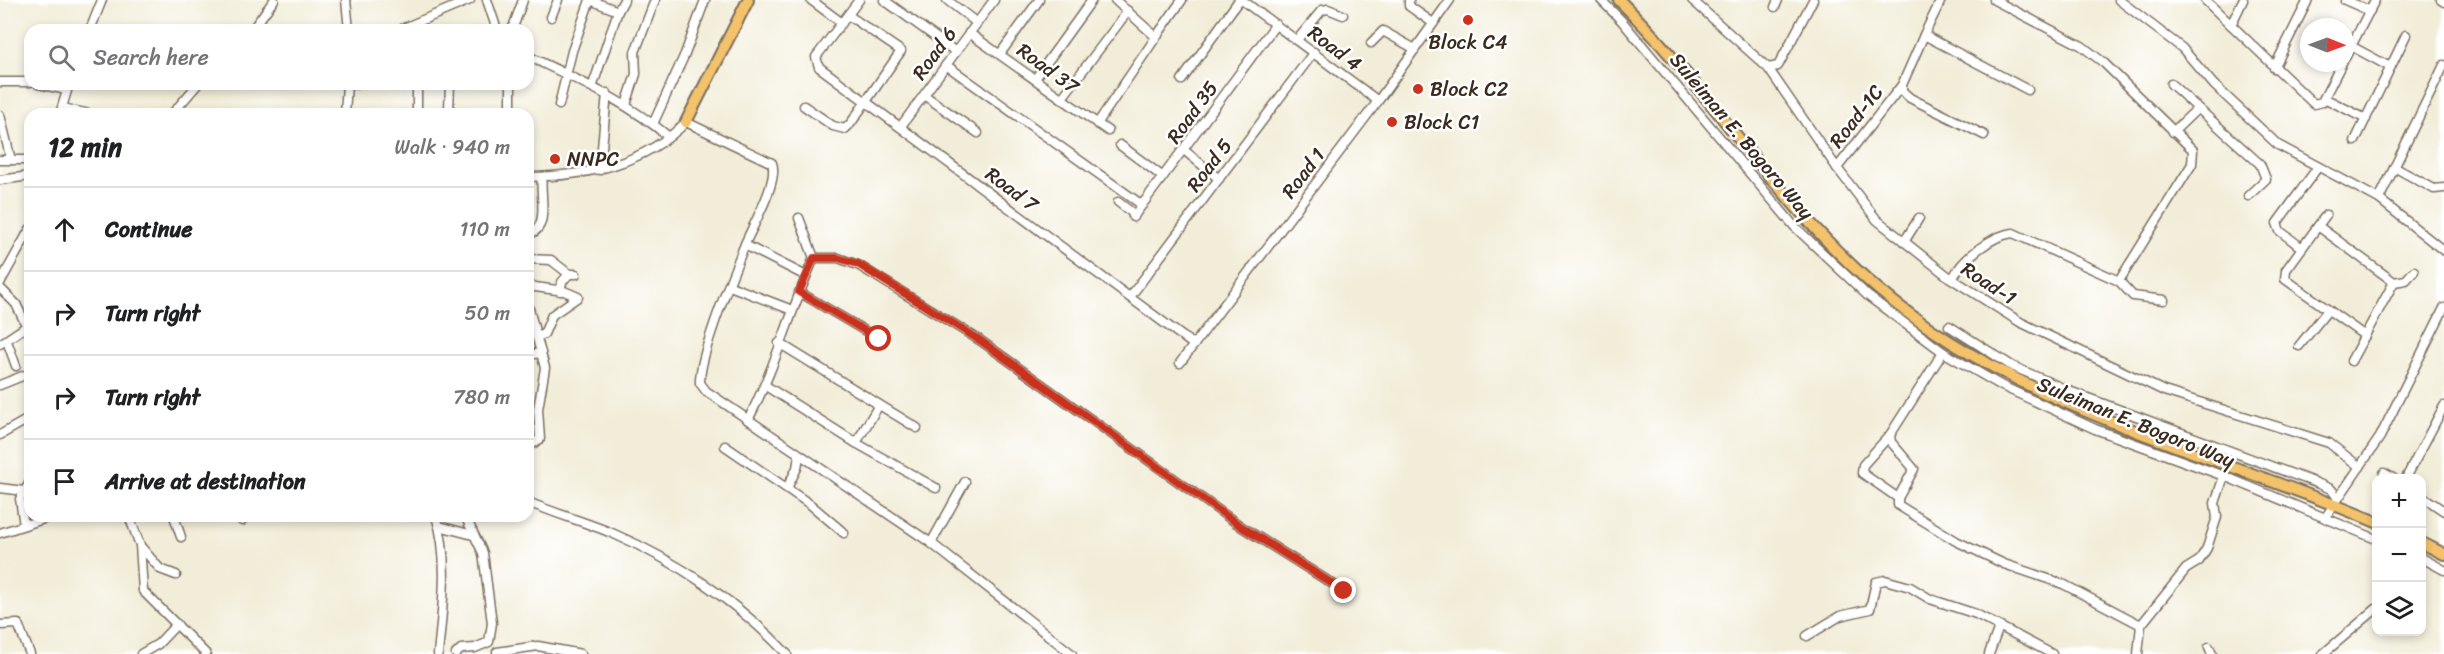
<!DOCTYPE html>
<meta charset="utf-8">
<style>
body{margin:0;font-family:Sriracha,sans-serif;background:#f2f2f2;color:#202124}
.controls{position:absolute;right:18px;bottom:18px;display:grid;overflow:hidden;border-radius:12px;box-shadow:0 3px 9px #0003}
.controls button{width:54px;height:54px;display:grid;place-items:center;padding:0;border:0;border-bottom:2px solid #e0e0e0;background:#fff;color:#202124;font:30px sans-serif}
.compass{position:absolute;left:2300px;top:18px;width:54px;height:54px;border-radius:50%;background:#fff;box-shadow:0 3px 9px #0003;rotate:91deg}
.stop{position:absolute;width:18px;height:18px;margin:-14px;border:4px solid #c8321e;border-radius:50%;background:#fff}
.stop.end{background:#c8321e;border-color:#fff;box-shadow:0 2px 6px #0008}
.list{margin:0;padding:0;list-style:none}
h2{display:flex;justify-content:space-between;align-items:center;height:78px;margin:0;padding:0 24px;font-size:26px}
h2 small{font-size:20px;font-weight:400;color:#757577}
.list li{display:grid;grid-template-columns:39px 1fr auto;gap:18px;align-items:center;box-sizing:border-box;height:84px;padding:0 24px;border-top:2px solid #e0e0e0}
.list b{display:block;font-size:22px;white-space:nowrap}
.list em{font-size:20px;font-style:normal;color:#757577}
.icon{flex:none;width:33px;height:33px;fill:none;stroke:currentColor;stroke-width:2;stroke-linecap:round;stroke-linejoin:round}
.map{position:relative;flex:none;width:2444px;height:654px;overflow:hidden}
.search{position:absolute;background:#fff;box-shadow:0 3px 9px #0003;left:24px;top:24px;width:510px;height:66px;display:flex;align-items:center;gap:15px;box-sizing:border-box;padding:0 21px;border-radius:18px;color:#757577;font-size:22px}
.panel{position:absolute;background:#fff;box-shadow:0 3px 9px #0003;left:24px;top:108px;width:510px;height:414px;border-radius:18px}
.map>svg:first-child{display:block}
</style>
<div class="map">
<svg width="2444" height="654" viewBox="0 0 2444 654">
<rect width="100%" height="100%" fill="#fff"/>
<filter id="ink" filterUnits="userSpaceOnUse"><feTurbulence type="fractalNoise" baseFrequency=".0167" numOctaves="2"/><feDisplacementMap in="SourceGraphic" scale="12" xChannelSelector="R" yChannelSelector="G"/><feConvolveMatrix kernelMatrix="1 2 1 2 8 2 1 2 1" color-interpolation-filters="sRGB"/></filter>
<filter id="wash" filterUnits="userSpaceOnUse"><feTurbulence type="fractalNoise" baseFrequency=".008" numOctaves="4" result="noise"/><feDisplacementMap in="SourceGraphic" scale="24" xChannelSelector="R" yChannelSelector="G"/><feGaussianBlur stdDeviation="1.35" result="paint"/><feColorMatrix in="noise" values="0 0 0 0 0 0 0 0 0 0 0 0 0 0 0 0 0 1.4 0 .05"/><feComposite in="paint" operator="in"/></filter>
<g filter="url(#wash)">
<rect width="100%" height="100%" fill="#f2edd8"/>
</g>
<g filter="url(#ink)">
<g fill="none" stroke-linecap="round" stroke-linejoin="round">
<!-- minor casing -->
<g stroke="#7b6e5f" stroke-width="11">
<g id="minor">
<path d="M346,0L349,30"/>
<path d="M487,0L497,30"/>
<path d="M590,0L618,11"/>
<path d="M811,0L842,23"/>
<path d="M859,0L816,57L819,67L1194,345"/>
<path d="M884,0L956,52"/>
<path d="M947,0L977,23"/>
<path d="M1242,0L1378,101"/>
<path d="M1409,0V6L1433,23"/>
<path d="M1601,0L1621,20L1794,226L1868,296L1943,352L2002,386L2095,429L2224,476L2376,539"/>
<path d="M1692,0L1768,68L1837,168L1877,220L1949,277L2020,322L2164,391L2329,443L2360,467"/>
<path d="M1941,0L1924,35L2028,90"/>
<path d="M1994,0L2082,46L2104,63L2193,150L2192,164L2119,281"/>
<path d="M2119,0L2182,48L2214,85L2278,145L2379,199"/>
<path d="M2205,0L2314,104L2322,102L2342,63"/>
<path d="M2345,0L2370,11"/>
<path d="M2441,0L2444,2"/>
<path d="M1775,7L1778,0"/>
<path d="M551,17L558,0"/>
<path d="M2231,25L2243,0"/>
<path d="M90,30L102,0"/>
<path d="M252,30L274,0"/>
<path d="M399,30L470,0"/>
<path d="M512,30L523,0"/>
<path d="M969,33L1108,131"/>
<path d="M1924,35L1902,85V91L1910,98L1984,135"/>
<path d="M1156,37L1182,0"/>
<path d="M1297,40L1322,10L1328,9L1343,15"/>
<path d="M1371,43L1383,31L1415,49"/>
<path d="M2351,46L2390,67"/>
<path d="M1000,54L1039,0"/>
<path d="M528,56C578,80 626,101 669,137"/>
<path d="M2345,58L2375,0"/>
<path d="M946,65L1142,205"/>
<path d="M2444,65L2379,199L2444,251"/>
<path d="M1768,68L1778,66L1813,0"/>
<path d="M2274,68L2308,0"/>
<path d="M1035,79L1092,0"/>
<path d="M1182,80L1239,0"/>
<path d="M0,82H30"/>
<path d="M38,84L67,90"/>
<path d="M2171,84L2260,164L2266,179L2248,196"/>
<path d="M347,85L359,84"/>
<path d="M593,85L618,11L624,0"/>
<path d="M924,95L978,133"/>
<path d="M1062,98L1128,11"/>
<path d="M2324,98L2366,119"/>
<path d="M559,105L572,51L590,0"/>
<path d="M626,105L636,74L635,52L655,0"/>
<path d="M804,106L833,126L845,129L851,123L901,51L848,15"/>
<path d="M63,108L90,114"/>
<path d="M449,109L450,84"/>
<path d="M60,114L69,84"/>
<path d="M172,114L198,84"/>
<path d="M345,114L347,84"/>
<path d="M417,114V84"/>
<path d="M511,114V84"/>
<path d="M0,115L11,160H30"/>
<path d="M653,124L685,54L705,0"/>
<path d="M1097,124L1156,37L1115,0"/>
<path d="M901,126L994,0"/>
<path d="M2173,132L2197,109"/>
<path d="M2355,141L2406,35"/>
<path d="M1120,145L1163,177"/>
<path d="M1184,150L1219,179"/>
<path d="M0,160H11"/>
<path d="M2394,167L2434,189L2444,188"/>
<path d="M1837,168L1902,85"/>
<path d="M600,170L607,93"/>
<path d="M528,177C586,176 644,165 686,122L772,163C779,181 753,225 745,244C733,274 699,355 700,383L706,391L931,543L1072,654"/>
<path d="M0,180L30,176"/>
<path d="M1118,202L1135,215"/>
<path d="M2326,215L2286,270L2285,279L2365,336"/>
<path d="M1133,217L1276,24"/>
<path d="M2318,226L2394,282"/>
<path d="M528,234C551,230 539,192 542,177"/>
<path d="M1904,242L1919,218"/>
<path d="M745,245L806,276"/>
<path d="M2302,248L2280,231L2277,223L2318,167"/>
<path d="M814,258H838L858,265L981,341L1242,527L1344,591"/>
<path d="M528,259L551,260L569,274H576"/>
<path d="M1953,278C1962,259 1992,235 2013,233L2119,281L2133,296L2164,300"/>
<path d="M2394,282L2406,280L2414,271"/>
<path d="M0,283L30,229"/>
<path d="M528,286L564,291L578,297L552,315L544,334L537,337"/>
<path d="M730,286L792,310"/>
<path d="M0,288L16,304L30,333"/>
<path d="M560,291L562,282L569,274"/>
<path d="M799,292L879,339"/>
<path d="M1130,297L1314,52"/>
<path d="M528,305L545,368L538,409L540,439L528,447"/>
<path d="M1949,326L2012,366L2069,391L2319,484L2331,489L2338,498"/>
<path d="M7,341L16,366"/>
<path d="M779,343L917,428"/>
<path d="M0,344L27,326"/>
<path d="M2299,346L2328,310"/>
<path d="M1943,352L1890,435L1863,465L1862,473L1898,498V505L1956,541L2004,564L2063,584L2141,625"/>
<path d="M528,355L541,353"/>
<path d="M2351,361L2394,282"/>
<path d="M1180,363L1378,101L1450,0"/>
<path d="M0,385L30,373"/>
<path d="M766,386L856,443L936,488"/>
<path d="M748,420C775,368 790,312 814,258L799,218"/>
<path d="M0,435L30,418"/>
<path d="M1890,435L1891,442L1914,469L1898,498"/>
<path d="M856,443L879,405"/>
<path d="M725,446L811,505L844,533"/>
<path d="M2384,473L2393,478"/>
<path d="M2406,478L2444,406"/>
<path d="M0,488L24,491"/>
<path d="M787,488L797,468L799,456"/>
<path d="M2422,496L2444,511"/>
<path d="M528,502C556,514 586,522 614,534C677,561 740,604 787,654"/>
<path d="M129,516L140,545L143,591L206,654"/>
<path d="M174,516L181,537"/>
<path d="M239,516L242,521"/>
<path d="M436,516C450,558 442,611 438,654"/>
<path d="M2325,518L2380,437L2444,308"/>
<path d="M24,525L20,499L30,482"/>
<path d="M439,526L473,535"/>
<path d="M0,533L53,516"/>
<path d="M931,543L965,482"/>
<path d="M142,548L160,569L176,575"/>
<path d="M2422,558L2444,570"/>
<path d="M0,625L18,624L30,654"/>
<path d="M1807,636L1840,616L1870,609L1876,582L1885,580L1910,587L1930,599L1976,614L2052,654"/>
<path d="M2209,647L2212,654"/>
<path d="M497,652L538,646L581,654"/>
<path d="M141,654L158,644L177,624"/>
<path d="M456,654L461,649L475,648L489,642L492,623L483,553L465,516"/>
<path d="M1989,654L1999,627"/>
<path d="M2138,654L2141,625L2186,569L2199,561L2207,548L2217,517L2215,503L2224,476"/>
<path d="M2323,654L2376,609"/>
</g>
</g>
<!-- major casing -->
<g stroke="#7b6e5f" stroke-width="14">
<g id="major">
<path d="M1619,0C1711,91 1779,205 1878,289C2020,410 2208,450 2376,522"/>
<path d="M686,122L748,0"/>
<path d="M2422,543L2444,554"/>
</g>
</g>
<!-- minor -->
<use href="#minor" stroke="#fff" stroke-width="8"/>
<!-- major -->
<use href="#major" stroke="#f3c26a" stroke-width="10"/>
</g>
</g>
<g fill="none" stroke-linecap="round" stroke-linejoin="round" filter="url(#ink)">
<!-- route -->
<path stroke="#c8321e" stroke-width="8" d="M879,339L799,292L814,258H838L858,264L981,341L1242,527L1344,591"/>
</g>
<!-- markers -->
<g fill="#c8321e" stroke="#fff" stroke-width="2">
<circle cx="1468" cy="20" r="6"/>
<circle cx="1418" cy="89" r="6"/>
<circle cx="1392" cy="122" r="6"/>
<circle cx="555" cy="159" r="6"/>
</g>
<g text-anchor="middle" stroke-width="5" stroke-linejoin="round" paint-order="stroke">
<!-- poi labels -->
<g font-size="20" fill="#3b2a1e" stroke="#fff" text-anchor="start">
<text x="1468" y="49" text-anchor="middle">Block C4</text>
<text x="1430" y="96">Block C2</text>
<text x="1404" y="129">Block C1</text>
<text x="567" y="166">NNPC</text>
</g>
<!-- street labels -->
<g font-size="20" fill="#3b2a1e" stroke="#fff">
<text transform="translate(1335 48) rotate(37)" y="7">Road 4</text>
<text transform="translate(934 53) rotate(-54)" y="7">Road 6</text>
<text transform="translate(1048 68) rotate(36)" y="7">Road 37</text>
<text transform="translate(1192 112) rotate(-54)" y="7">Road 35</text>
<text transform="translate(1856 116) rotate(-52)" y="7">Road-1C</text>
<text transform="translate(1742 136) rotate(50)" y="7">Suleiman E. Bogoro Way</text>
<text transform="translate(1209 165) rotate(-53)" y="7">Road 5</text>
<text transform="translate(1303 173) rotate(-53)" y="7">Road 1</text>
<text transform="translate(1012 189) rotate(37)" y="7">Road 7</text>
<text transform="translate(1989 283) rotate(33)" y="7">Road-1</text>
<text transform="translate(2136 422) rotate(22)" y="7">Suleiman E. Bogoro Way</text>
</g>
</g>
</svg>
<div class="controls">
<button>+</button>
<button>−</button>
<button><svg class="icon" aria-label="layers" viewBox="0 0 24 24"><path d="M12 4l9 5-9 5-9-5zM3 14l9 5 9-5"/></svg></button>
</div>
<svg class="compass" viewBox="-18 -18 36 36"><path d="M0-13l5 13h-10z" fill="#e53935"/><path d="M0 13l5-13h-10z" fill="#757577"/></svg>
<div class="stop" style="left:879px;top:339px"></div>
<div class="stop end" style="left:1344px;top:591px"></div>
<div class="search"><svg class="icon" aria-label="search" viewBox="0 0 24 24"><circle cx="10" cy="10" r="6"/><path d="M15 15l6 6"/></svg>Search here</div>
<section class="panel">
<h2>12 min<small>Walk · 940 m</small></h2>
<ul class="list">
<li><svg class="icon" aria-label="ahead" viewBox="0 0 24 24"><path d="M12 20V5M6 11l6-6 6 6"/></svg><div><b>Continue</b></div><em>110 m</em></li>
<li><svg class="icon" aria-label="right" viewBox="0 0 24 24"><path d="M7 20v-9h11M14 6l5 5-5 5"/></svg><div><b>Turn right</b></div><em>50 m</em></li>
<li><svg class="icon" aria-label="right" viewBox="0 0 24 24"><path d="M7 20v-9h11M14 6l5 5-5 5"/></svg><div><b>Turn right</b></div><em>780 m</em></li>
<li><svg class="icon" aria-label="arrive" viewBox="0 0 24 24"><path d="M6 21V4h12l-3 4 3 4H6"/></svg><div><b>Arrive at destination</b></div></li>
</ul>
</section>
</div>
